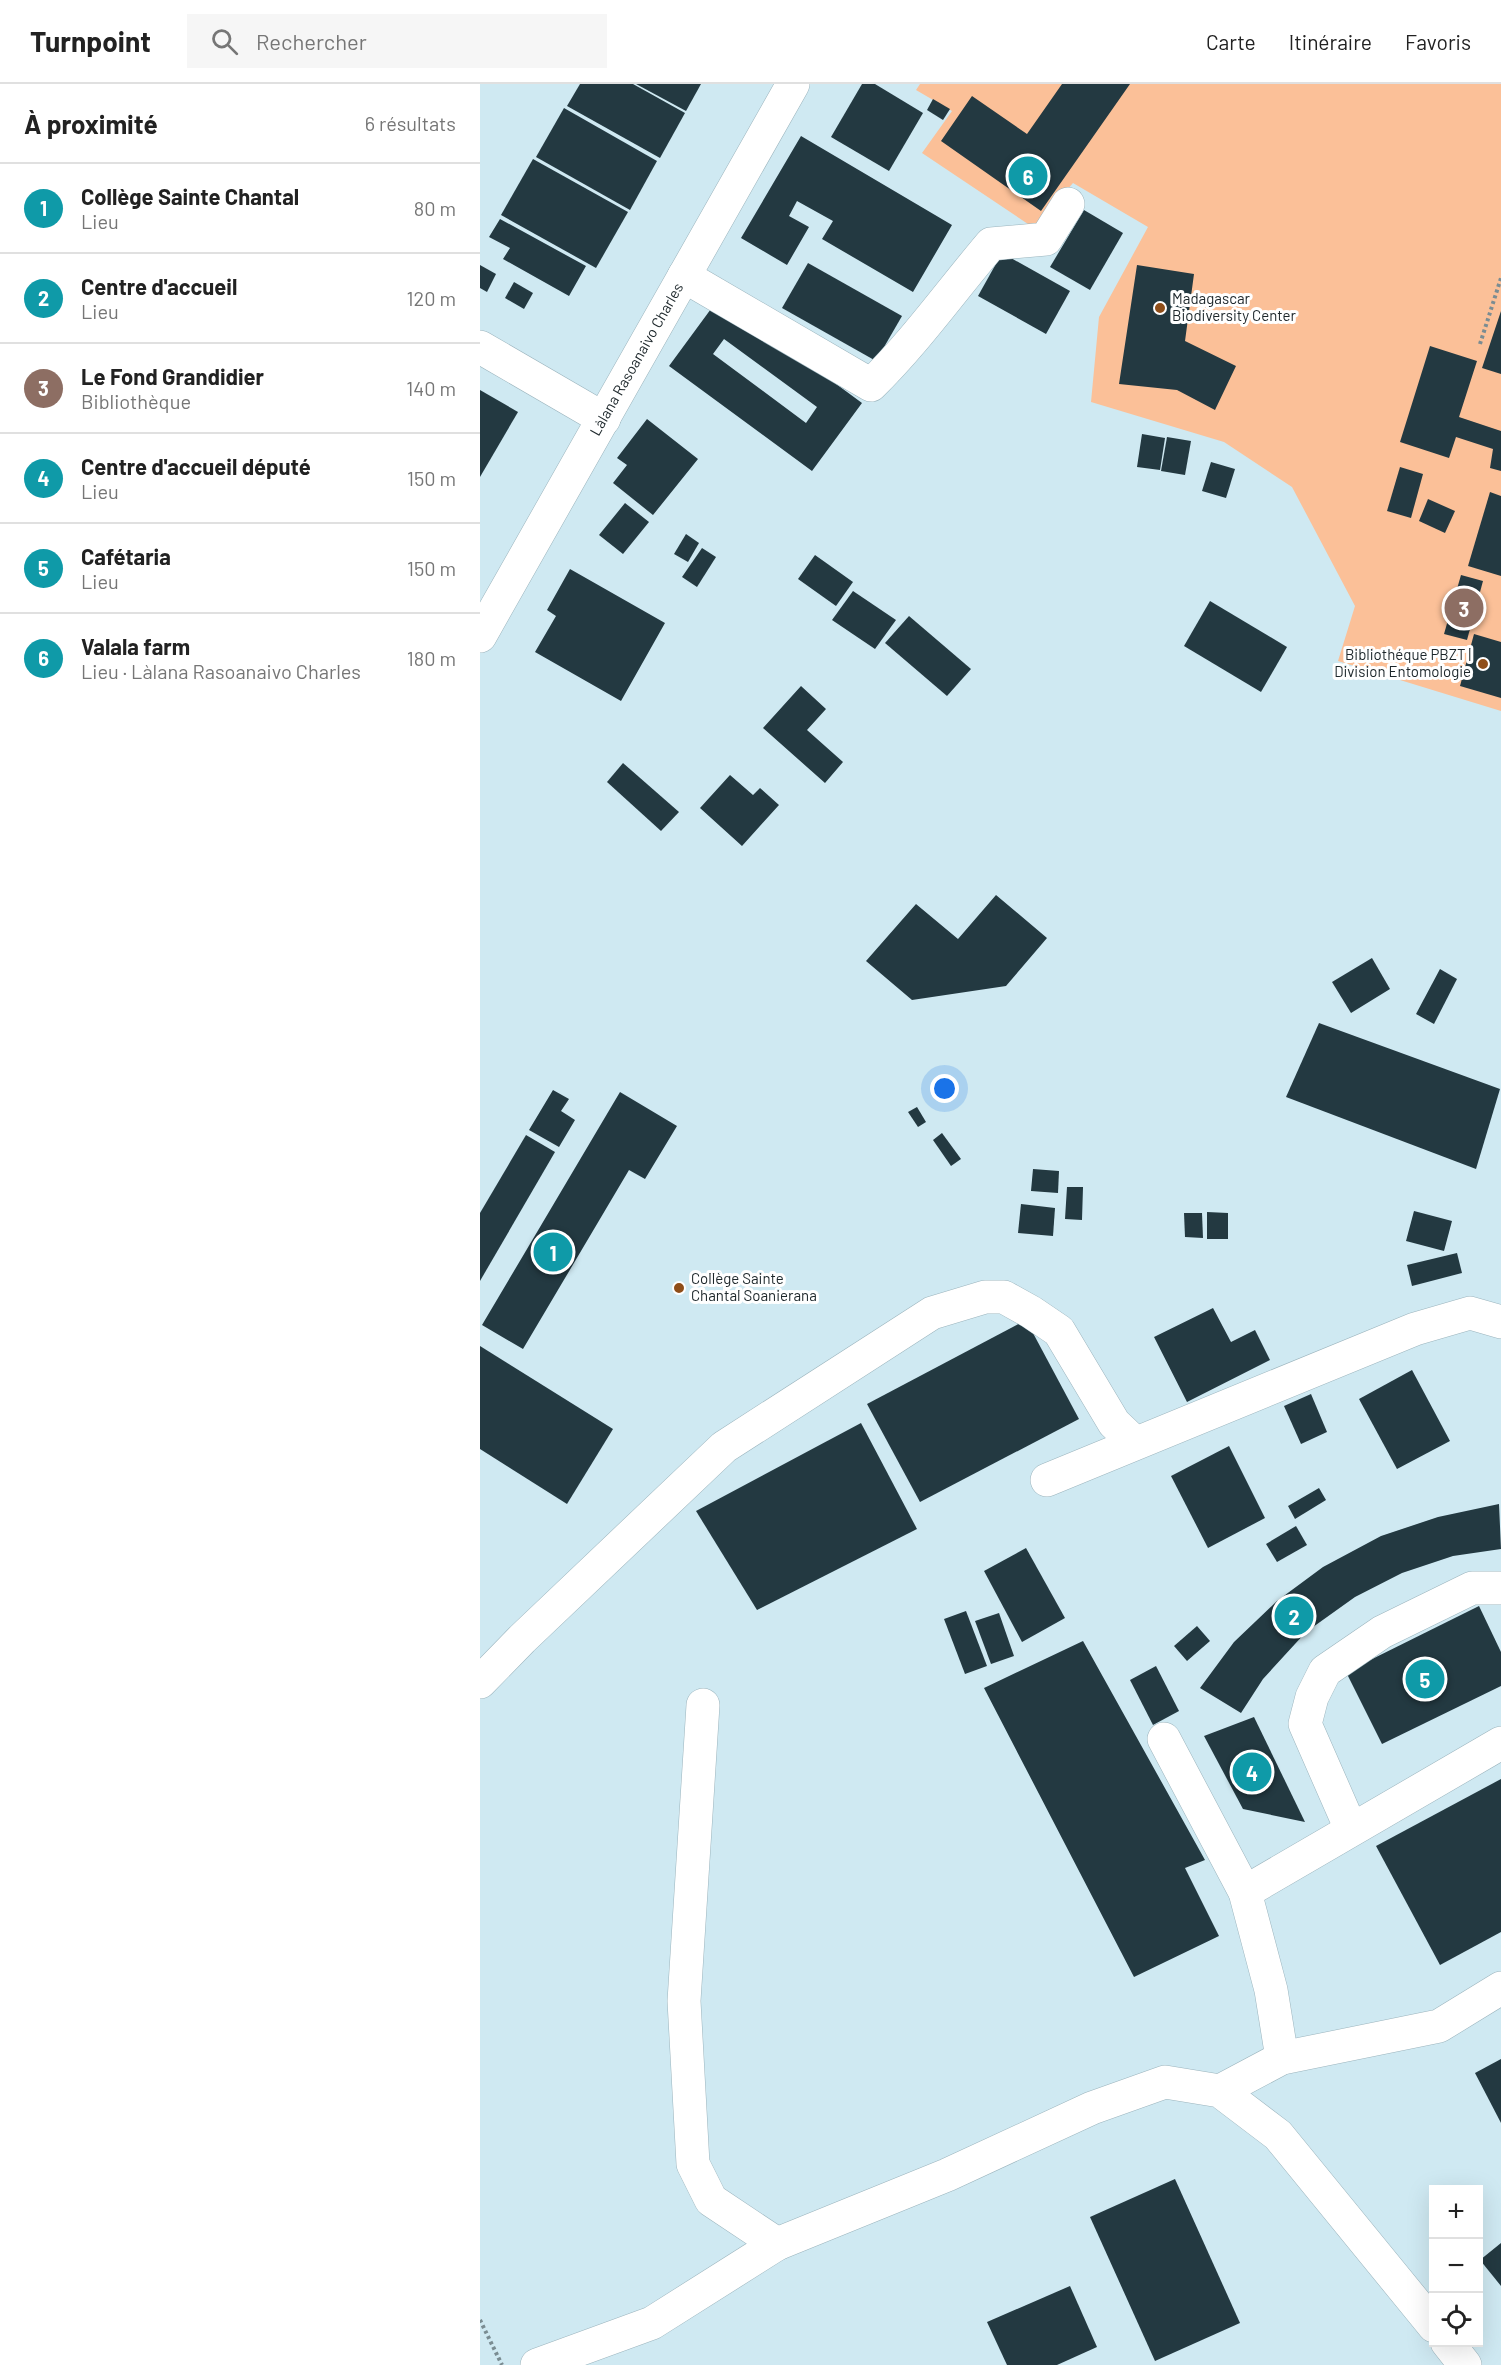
<!DOCTYPE html>
<html lang="fr">
<meta charset="utf-8">
<style>
body{margin:0;font-family:Barlow,sans-serif;background:#f6f6f6;color:#222}
.controls{position:absolute;right:18px;bottom:18px;display:grid;overflow:hidden;border-radius:0px;box-shadow:0 6px 24px #0002}
.controls button{width:54px;height:54px;display:grid;place-items:center;padding:0;border:0;border-bottom:2px solid #e0e0e0;background:#fff;color:#222;font:30px sans-serif}
.you{position:absolute;left:465px;top:1005px;width:21px;height:21px;margin:-15px;border:4px solid #fff;border-radius:50%;background:#1a73e8;box-shadow:0 0 0 9px #1a73e833}
.badge{display:grid;place-items:center;width:39px;height:39px;border-radius:50%;background:#8f4e19;color:#fff;font-size:20px;font-weight:700}
.pin{position:absolute;translate:-50% -50%;border:3px solid #fff;box-shadow:0 2px 6px #0006}
.list{margin:0;padding:0;list-style:none}
h2{display:flex;justify-content:space-between;align-items:center;height:78px;margin:0;padding:0 24px;font-size:26px}
h2 small{font-size:20px;font-weight:400;color:#767676}
.list li{display:grid;grid-template-columns:39px 1fr auto;gap:18px;align-items:center;box-sizing:border-box;height:90px;padding:0 24px;border-top:2px solid #e0e0e0}
.list b{display:block;font-size:22px;white-space:nowrap}
.list p{margin:0;font-size:20px;white-space:nowrap;color:#767676}
.list em{font-size:20px;font-style:normal;color:#767676}
.icon{flex:none;width:33px;height:33px;fill:none;stroke:currentColor;stroke-width:2;stroke-linecap:round;stroke-linejoin:round}
.map{position:relative;flex:none;width:1021px;height:2281px;overflow:hidden}
header{display:flex;align-items:center;gap:36px;box-sizing:border-box;height:84px;padding:0 30px;background:#fff;border-bottom:2px solid #e0e0e0}
header strong{font-size:28px}
nav{display:flex;gap:33px;margin-inline-start:auto;font-size:21px}
.search{width:420px;height:54px;background:#f6f6f6;display:flex;align-items:center;gap:15px;box-sizing:border-box;padding:0 21px;border-radius:0px;color:#767676;font-size:22px}
main{display:flex}
aside{flex:1;background:#fff}
.map>svg:first-child{display:block}
</style>
<header>
<strong>Turnpoint</strong>
<div class="search"><svg class="icon" aria-label="search" viewBox="0 0 24 24"><circle cx="10" cy="10" r="6"/><path d="M15 15l6 6"/></svg>Rechercher</div>
<nav><a>Carte</a><a>Itinéraire</a><a>Favoris</a></nav>
</header>
<main>
<aside>
<h2>À proximité<small>6 résultats</small></h2>
<ul class="list">
<li><span class="badge" style="background:#0f9aa8">1</span><div><b>Collège Sainte Chantal</b><p>Lieu</p></div><em>80 m</em></li>
<li><span class="badge" style="background:#0f9aa8">2</span><div><b>Centre d'accueil</b><p>Lieu</p></div><em>120 m</em></li>
<li><span class="badge" style="background:#8d6e63">3</span><div><b>Le Fond Grandidier</b><p>Bibliothèque</p></div><em>140 m</em></li>
<li><span class="badge" style="background:#0f9aa8">4</span><div><b>Centre d'accueil député</b><p>Lieu</p></div><em>150 m</em></li>
<li><span class="badge" style="background:#0f9aa8">5</span><div><b>Cafétaria</b><p>Lieu</p></div><em>150 m</em></li>
<li><span class="badge" style="background:#0f9aa8">6</span><div><b>Valala farm</b><p>Lieu · Làlana Rasoanaivo Charles</p></div><em>180 m</em></li>
</ul>
</aside>
<div class="map">
<svg width="1021" height="2281" viewBox="0 0 1021 2281">
<rect width="100%" height="100%" fill="#cfe9f2"/>
<!-- green -->
<path fill="#fbc098" d="M440,0H1021V627L858,577L875,522L812,403L744,358L611,318L619,233L668,143L593,99L554,144L442,69L472,27L436,6Z"/>
<!-- building -->
<g fill="#233941" fill-rule="evenodd">
<path d="M100,0H153L205,29L180,74L87,22Z"/>
<path d="M156,0H221L206,27Z"/>
<path d="M382,0H395L443,29L409,87L351,53Z"/>
<path d="M582,0H650L561,127L461,57L492,12L547,50Z"/>
<path d="M453,15L470,25L463,36L447,26Z"/>
<path d="M84,24L177,77L150,126L56,73Z"/>
<path d="M321,52L472,141L433,208L342,155L353,137L317,117L309,132L329,143L307,181L261,154Z"/>
<path d="M53,75L148,128L116,184L21,131Z"/>
<path d="M604,126L643,149L610,206L570,183Z"/>
<path d="M20,135L106,182L89,212L23,175L30,164L9,153Z"/>
<path d="M522,169L590,207L566,250L498,212Z"/>
<path d="M328,179L422,232L396,277L302,224Z"/>
<path d="M0,181L16,190L7,208L0,204Z"/>
<path d="M657,181L714,190L705,257L756,282L735,326L697,306L639,300Z"/>
<path d="M34,198L53,209L44,225L25,214Z"/>
<path d="M239,214L382,319L332,387L189,282ZM244,255L337,323L326,339L233,270Z"/>
<path d="M1021,227V290L1002,284Z"/>
<path d="M950,262L997,277L979,333L1021,347V387L1010,384L1013,365L976,353L969,374L920,358Z"/>
<path d="M0,306L38,328L0,393Z"/>
<path d="M167,335L218,375L173,431L133,399L147,381L137,374Z"/>
<path d="M662,350L685,354L680,386L657,383Z"/>
<path d="M687,353L711,357L705,391L681,387Z"/>
<path d="M731,378L755,385L746,414L722,407Z"/>
<path d="M920,383L943,390L931,434L907,427Z"/>
<path d="M1010,408L1021,412V492L988,482Z"/>
<path d="M948,415L975,427L965,449L939,437Z"/>
<path d="M145,419L169,438L143,470L119,451Z"/>
<path d="M206,450L219,459L208,478L194,470Z"/>
<path d="M222,464L236,473L217,503L202,493Z"/>
<path d="M335,471L373,498L356,522L318,495Z"/>
<path d="M90,485L185,539L141,617L55,568L76,532L67,526Z"/>
<path d="M981,491L1003,497L987,556L964,550Z"/>
<path d="M373,507L416,536L395,565L352,536Z"/>
<path d="M730,517L807,563L781,608L704,562Z"/>
<path d="M429,532L491,585L467,612L405,559Z"/>
<path d="M994,550L1021,558V614L980,602Z"/>
<path d="M321,602L346,625L327,646L363,678L345,699L283,644Z"/>
<path d="M143,679L199,728L181,747L127,698Z"/>
<path d="M250,691L273,711L280,704L299,721L262,762L220,724Z"/>
<path d="M516,811L567,854L526,902L432,916L386,877L436,820L478,855Z"/>
<path d="M892,874L910,905L871,929L852,898Z"/>
<path d="M960,885L977,895L954,940L936,930Z"/>
<path d="M839,939L1020,1005L996,1085L806,1013Z"/>
<path d="M73,1006L89,1015L81,1027L95,1036L79,1063L49,1046Z"/>
<path d="M140,1008L197,1042L165,1095L149,1086L43,1265L2,1241Z"/>
<path d="M437,1023L446,1038L438,1043L428,1028Z"/>
<path d="M462,1049L481,1075L471,1082L453,1056Z"/>
<path d="M46,1051L75,1068L0,1197V1129Z"/>
<path d="M553,1085L579,1087L578,1109L551,1107Z"/>
<path d="M587,1103H603L602,1136L585,1135Z"/>
<path d="M541,1120L575,1124L573,1152L538,1149Z"/>
<path d="M934,1127L972,1137L964,1167L926,1157Z"/>
<path d="M727,1128L748,1129V1155H727Z"/>
<path d="M704,1129H722L723,1154L705,1153Z"/>
<path d="M977,1169L982,1189L932,1202L927,1181Z"/>
<path d="M733,1224L751,1258L775,1246L790,1276L707,1318L674,1253Z"/>
<path d="M546,1236L599,1335L440,1418L387,1320Z"/>
<path d="M0,1262L133,1345L87,1420L0,1365Z"/>
<path d="M932,1286L970,1357L917,1385L879,1315Z"/>
<path d="M831,1310L847,1348L821,1360L804,1322Z"/>
<path d="M381,1339L437,1445L277,1526L216,1427Z"/>
<path d="M749,1362L785,1434L728,1464L691,1392Z"/>
<path d="M839,1404L846,1416L815,1435L808,1422Z"/>
<path d="M1019,1420L1021,1465L973,1472L922,1489L875,1513L826,1548L783,1595L761,1629L720,1604L754,1558L797,1517L843,1483L901,1452L958,1433Z"/>
<path d="M816,1442L827,1461L797,1478L786,1460Z"/>
<path d="M546,1464L585,1534L542,1558L504,1487Z"/>
<path d="M999,1522L1021,1568V1602L902,1660L866,1588Z"/>
<path d="M486,1527L507,1582L485,1590L464,1535Z"/>
<path d="M519,1529L534,1572L511,1580L495,1537Z"/>
<path d="M717,1542L730,1557L707,1577L694,1562Z"/>
<path d="M603,1557L725,1776L705,1784L739,1852L654,1893L504,1604Z"/>
<path d="M676,1582L699,1627L673,1641L650,1596Z"/>
<path d="M774,1633L825,1738L763,1725L724,1652Z"/>
<path d="M1021,1695V1848L960,1881L896,1762Z"/>
<path d="M1021,1975V2039L995,1989Z"/>
<path d="M695,2095L760,2239L675,2277L610,2133Z"/>
<path d="M1021,2159V2202L1000,2176Z"/>
<path d="M590,2202L617,2263L577,2281H527L507,2238Z"/>
</g>
<g fill="none" stroke-linecap="round" stroke-linejoin="round">
<!-- minor casing -->
<g stroke="#9bb4bd" stroke-width="34">
<g id="minor">
<path d="M204,192L391,301C435,258 471,207 511,160L566,155L588,120"/>
<path d="M0,263L124,335"/>
<path id="s1" d="M0,552L313,0"/>
<path d="M567,1396L935,1245L990,1229L1021,1238"/>
<path d="M0,1598L42,1555L244,1363L452,1229L505,1213H524L551,1228L579,1247L634,1339L655,1359"/>
<path d="M223,1621L204,1917L213,2080L231,2116L297,2160"/>
<path d="M684,1655L765,1808L791,1906L802,1974"/>
<path d="M871,1745L825,1640L832,1613L845,1587L902,1548L992,1504H1021"/>
<path d="M765,1808L1021,1659"/>
<path d="M740,2007L802,1974L959,1942L1021,1904"/>
<path d="M967,2258L985,2281"/>
<path d="M57,2281L172,2239L297,2160L467,2091L612,2024L685,1998L740,2007L798,2051L954,2242"/>
</g>
</g>
<!-- path -->
<g stroke="#7a8c92" stroke-width="4" stroke-dasharray="3 3" stroke-linecap="butt">
<path d="M1000,260L1021,194"/>
<path d="M0,2236L22,2281"/>
</g>
<!-- minor -->
<use href="#minor" stroke="#fff" stroke-width="33"/>
</g>
<!-- markers -->
<g fill="#8f4e19" stroke="#fff" stroke-width="2">
<circle cx="680" cy="224" r="6"/>
<circle cx="1003" cy="580" r="6"/>
<circle cx="199" cy="1204" r="6"/>
</g>
<g text-anchor="middle" stroke-width="6" stroke-linejoin="round" paint-order="stroke">
<!-- poi labels -->
<g font-size="15" fill="#1c262a" stroke="#fff" text-anchor="start">
<text x="692" y="220">Madagascar<tspan x="692" dy="17">Biodiversity Center</tspan></text>
<text x="991" y="576" text-anchor="end">Bibliothéque PBZT |<tspan x="991" dy="17">Division Entomologie</tspan></text>
<text x="211" y="1200">Collège Sainte<tspan x="211" dy="17">Chantal Soanierana</tspan></text>
</g>
<!-- street labels -->
<g font-size="15" fill="#1c262a" stroke="#fff">
<text dy="5" stroke="none"><textPath href="#s1" startOffset="318">Làlana Rasoanaivo Charles</textPath></text>
</g>
</g>
</svg>
<div class="controls">
<button>+</button>
<button>−</button>
<button><svg class="icon" aria-label="locate" viewBox="0 0 24 24"><circle cx="12" cy="12" r="6"/><path d="M12 2v4M12 18v4M2 12h4M18 12h4"/></svg></button>
</div>
<div class="you"></div>
<div class="pin badge" style="left:73px;top:1168px;background:#0f9aa8">1</div>
<div class="pin badge" style="left:814px;top:1532px;background:#0f9aa8">2</div>
<div class="pin badge" style="left:984px;top:524px;background:#8d6e63">3</div>
<div class="pin badge" style="left:772px;top:1688px;background:#0f9aa8">4</div>
<div class="pin badge" style="left:945px;top:1595px;background:#0f9aa8">5</div>
<div class="pin badge" style="left:548px;top:92px;background:#0f9aa8">6</div>
</div>
</main>
